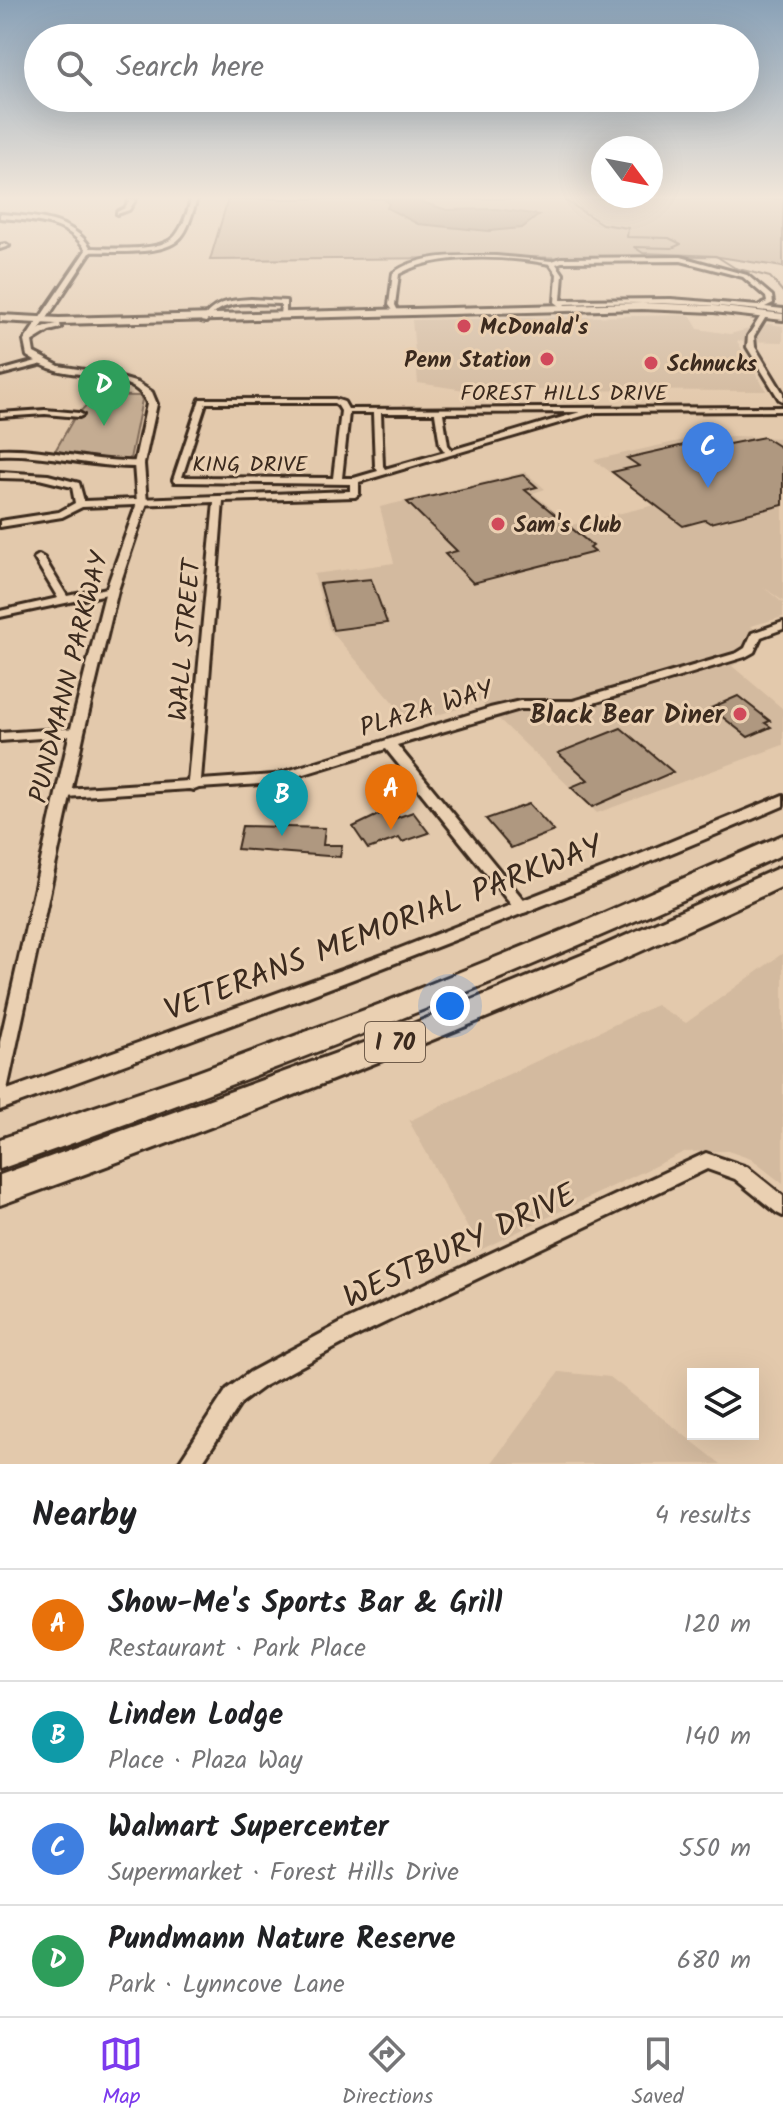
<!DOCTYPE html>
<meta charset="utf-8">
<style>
body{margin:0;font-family:Kalam,sans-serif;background:#f2f2f2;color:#202124}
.controls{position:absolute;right:24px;bottom:24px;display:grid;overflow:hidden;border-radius:0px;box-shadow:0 8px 32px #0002}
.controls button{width:72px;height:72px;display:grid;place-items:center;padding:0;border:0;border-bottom:2px solid #e0e0e0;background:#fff;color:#202124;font:40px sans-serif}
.compass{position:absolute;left:591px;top:136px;width:72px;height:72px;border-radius:50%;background:#fff;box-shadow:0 8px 32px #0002;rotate:122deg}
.you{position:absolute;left:450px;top:1006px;width:28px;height:28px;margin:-20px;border:6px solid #fff;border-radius:50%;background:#1a73e8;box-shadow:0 0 0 12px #1a73e833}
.badge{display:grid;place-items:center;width:52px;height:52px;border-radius:50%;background:#7c3aed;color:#fff;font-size:26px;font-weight:700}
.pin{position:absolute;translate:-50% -66px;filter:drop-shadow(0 2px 4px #0008)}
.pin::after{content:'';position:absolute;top:42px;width:28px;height:24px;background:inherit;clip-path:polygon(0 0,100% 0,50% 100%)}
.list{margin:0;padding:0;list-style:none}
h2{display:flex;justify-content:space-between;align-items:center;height:104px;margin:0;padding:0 32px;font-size:34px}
h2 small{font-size:26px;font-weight:400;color:#757577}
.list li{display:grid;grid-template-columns:52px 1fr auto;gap:24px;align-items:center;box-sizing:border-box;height:112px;padding:0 32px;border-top:2px solid #e0e0e0}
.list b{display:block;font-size:30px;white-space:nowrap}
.list p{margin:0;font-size:26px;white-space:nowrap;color:#757577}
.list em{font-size:26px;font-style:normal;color:#757577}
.icon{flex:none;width:44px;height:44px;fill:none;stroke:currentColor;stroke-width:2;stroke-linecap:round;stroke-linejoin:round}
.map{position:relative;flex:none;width:783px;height:1464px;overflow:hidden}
.search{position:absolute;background:#fff;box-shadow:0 8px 32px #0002;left:24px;right:24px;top:24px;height:88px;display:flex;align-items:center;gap:20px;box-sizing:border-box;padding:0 28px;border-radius:44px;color:#757577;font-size:30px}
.sheet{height:552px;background:#fff}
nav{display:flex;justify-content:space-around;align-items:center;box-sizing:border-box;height:112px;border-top:2px solid #e0e0e0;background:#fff;font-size:22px;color:#757577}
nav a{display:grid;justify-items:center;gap:4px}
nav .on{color:#7c3aed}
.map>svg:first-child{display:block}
</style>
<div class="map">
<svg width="783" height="1464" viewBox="0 0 783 1464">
<rect width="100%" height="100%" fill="#e3c9ac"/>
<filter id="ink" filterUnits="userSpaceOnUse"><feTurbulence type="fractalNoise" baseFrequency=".0125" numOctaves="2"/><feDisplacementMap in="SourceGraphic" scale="16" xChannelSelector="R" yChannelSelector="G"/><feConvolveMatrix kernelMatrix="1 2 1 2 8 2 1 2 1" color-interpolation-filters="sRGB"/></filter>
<g filter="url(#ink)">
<!-- built -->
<g fill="#d3ba9f">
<path d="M690,315L698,329L730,334L768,324L783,326V342L737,341L766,391L465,390L418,383L412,320Z"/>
<path d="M734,436L783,438V601L763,587L783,603V617L751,626L764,638L755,655L732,666L783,709V745L597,813L481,702L411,723L329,629L314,574L394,563L380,507L525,472L545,489L533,493L571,525L655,505L594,460L693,438Z"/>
<path d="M783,953V1184L751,1159L728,1151L684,1152L480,1250L409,1121L656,1005L686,1023Z"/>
<path d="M559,1372L610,1377L721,1464H491Z"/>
</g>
<!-- green -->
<g fill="#c4ac92" stroke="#806b58" stroke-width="2">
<path d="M228,199H783V267L713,256L210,260Z"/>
<path d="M96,395L140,396L142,400L130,459L121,461L55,451L74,418Z"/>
</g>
<!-- water -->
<path fill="#9a846e" stroke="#74604e" stroke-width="2" d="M412,199L447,210L497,209L539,215L522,228L489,231L418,224L387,208L389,204L385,200Z"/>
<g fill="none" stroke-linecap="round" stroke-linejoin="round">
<!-- stream -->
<path stroke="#74604e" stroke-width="2" d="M563,199L602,224L628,228L627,237L669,238L681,244L672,248L634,247L643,253L716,256L735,268L770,277L783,292"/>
</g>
<!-- building -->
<g fill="#af9880" stroke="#3b2a1e" stroke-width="2">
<path d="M764,437L783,449V505L710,523L705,520L683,526L612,472L639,466L627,458L684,445L690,448L700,446L704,449Z"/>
<path d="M523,475L537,487L525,490L593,546L590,548L595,552L473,583L445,554L457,551L407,502Z"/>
<path d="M371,579L387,623L333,630L320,584Z"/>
<path d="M738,696L770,721L765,723L771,727L748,737L711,708Z"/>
<path d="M621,728L673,772L592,807L571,787L588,780L558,753Z"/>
<path d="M529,804L554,831L511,848L486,819Z"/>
<path d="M413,812L429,833L402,842L399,838L368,849L353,827L382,813L384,815L392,813L396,818Z"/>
<path d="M242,826L325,828L323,845H342L340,857L237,849Z"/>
</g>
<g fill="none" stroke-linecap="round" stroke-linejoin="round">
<!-- minor casing -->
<g stroke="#3b2a1e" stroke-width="6">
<g id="minor">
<path d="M130,199H136L129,210L117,214V212L125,208Z"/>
<path d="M191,199H197C192,212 189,231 178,240C161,256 111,251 89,252L86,250L89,248C111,248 162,253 176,235C184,225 188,211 191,199Z"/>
<path d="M0,245L6,244L9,246L0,249Z"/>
<path d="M496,256L552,261L561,258L681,257L747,275L772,296L773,303L765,307L783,309V313C710,303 638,301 564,304L570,309L567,311L555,302L557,274L550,264C508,256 436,252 399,274L395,305L399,313H395L389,305L393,273C421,253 463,256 496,256ZM681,261L743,277L766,297L767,302L758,306L671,299L561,300L563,274L556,264L562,262Z"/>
<path d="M251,299L286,301V315L283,317L280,315L281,304C254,304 223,297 206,322L201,321C213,302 230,300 251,299Z"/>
<path d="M764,313L767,315L754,336L755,347L783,393V401L779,399L747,347L748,336L762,314Z"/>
<path d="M40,360H43V364L0,375V371Z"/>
<path d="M200,399H335L344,402L348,409L783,407V411L596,412L359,482V494L355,497L223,501L201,780L274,775L490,708L520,701H573L737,653L745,648L752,633L783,622V629L761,637L754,652L745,657L574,709H520L397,745L527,904L529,908L527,912L522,913L517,912L386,749L275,783L199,788L194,790L189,789L65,797L60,796L59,793L65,789L188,781L214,502L82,507L62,517L0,527V521L59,512L75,503L72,487L39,479L0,478V472L48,475L79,483L84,501L350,491V484L174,482L173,480ZM206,403H334L338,406L341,411L333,478L182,477ZM580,412L452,450L448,445L443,413ZM349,413H373L375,466L378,471L354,478H342ZM381,413H435L440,445L445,452L385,469L383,466Z"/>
<path d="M45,410L79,413L83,415L79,417L45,414L0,417V413Z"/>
<path d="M0,449C47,447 92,463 139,461L143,464L139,467C92,468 47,453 0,455Z"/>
<path d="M39,555L44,558L67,596L112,587L117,590L112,593L0,617V611L58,598L34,558Z"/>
<path d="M77,728L81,729L83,732L81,735L0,741V733Z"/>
<path d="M706,1153L747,1167L783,1196V1216L777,1213L735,1179L707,1169L359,1335L264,1386L241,1403L201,1464H178L227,1389L250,1372L345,1321Z"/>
</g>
</g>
<!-- tertiary casing -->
<g stroke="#3b2a1e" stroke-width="6">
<path id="tertiary" d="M0,214C34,217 73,217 92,250L32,341L34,353L59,366L104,373L138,383L152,392L157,404L144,464L147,503L118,590L84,732L7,1090L388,953L643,853L783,795V806C525,917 264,1014 0,1110V1042L70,732L106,590L137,503L134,464L147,404C139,374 81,377 56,370C45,367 36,362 27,356L24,341L86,250C68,220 31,221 0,218Z"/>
</g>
<!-- secondary casing -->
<g stroke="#3b2a1e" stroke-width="6">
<path id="secondary" d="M642,303L714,306L783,314V320L714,312L642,309L60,324L61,328L49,331L28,344L25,343V339L43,327L57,324L0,321V315L59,318Z"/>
</g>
<!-- motorway casing -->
<g stroke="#3b2a1e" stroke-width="6">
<g id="motorway">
<path d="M783,835V854C527,973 266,1075 0,1169V1139L195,1073L386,1002L581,923Z"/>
<path d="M783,866V886C528,1007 266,1109 0,1205V1175L386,1035L582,955Z"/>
</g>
</g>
<!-- minor -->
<use href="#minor" fill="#ead0b2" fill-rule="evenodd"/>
<!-- tertiary -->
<use href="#tertiary" fill="#ead0b2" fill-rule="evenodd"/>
<!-- secondary -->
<use href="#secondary" fill="#ead0b2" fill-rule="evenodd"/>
<!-- motorway -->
<use href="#motorway" fill="#ead0b2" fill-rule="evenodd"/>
</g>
</g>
<!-- sky -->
<linearGradient id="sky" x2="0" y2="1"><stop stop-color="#89a1b7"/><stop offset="0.49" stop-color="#f2e7da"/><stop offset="1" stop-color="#f2e7da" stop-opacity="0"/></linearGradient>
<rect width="783" height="404" fill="url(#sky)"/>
<!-- markers -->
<g fill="#d1495b" stroke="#ead0b2" stroke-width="3">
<circle cx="464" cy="326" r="8"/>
<circle cx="547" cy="359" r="8"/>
<circle cx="651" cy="363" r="8"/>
<circle cx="498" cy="524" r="8"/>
<circle cx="740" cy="714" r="8"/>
</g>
<g text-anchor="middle" stroke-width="6" stroke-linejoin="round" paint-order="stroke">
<!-- far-poi labels -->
<g font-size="22" font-weight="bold" fill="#3b2a1e" stroke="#ead0b2" text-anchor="start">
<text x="480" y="334">McDonald's</text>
<text x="531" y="367" text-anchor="end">Penn Station</text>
<text x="667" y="371">Schnucks</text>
<text x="514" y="532">Sam's Club</text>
</g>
<!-- far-street labels -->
<g font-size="22" fill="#3b2a1e" stroke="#ead0b2">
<text x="564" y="400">FOREST HILLS DRIVE</text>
<text x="250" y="471">KING DRIVE</text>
</g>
<!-- shield labels -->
<rect fill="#ead0b2" stroke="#705c4a" stroke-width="2" x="365" y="1022" width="60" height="40" rx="6"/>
<g font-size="24" font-weight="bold" fill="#3b2a1e">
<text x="395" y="1050">I 70</text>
</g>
<!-- street labels -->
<g font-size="26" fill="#3b2a1e" stroke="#ead0b2">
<text transform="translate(184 640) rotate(-85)" y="9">WALL STREET</text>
<text transform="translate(68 677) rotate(-76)" y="9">PUNDMANN PARKWAY</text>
<text transform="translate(426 708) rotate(-17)" y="9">PLAZA WAY</text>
</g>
<!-- poi labels -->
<g font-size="26" font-weight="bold" fill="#3b2a1e" stroke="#ead0b2" text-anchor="end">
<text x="724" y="723">Black Bear Diner</text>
</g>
<!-- near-street labels -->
<g font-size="32" fill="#3b2a1e" stroke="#ead0b2">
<text transform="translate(383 927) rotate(-21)" y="11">VETERANS MEMORIAL PARKWAY</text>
<text transform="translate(459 1245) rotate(-25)" y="11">WESTBURY DRIVE</text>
</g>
</g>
</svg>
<div class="controls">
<button><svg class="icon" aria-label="layers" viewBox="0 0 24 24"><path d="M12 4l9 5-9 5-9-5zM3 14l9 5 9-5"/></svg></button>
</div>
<svg class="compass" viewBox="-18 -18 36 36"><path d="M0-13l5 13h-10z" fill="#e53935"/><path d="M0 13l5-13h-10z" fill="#757577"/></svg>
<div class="you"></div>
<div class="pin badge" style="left:391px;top:830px;background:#e8710a">A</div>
<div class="pin badge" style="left:282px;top:836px;background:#0f9aa8">B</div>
<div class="pin badge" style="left:708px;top:488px;background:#3f7fe0">C</div>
<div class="pin badge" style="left:104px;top:426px;background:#2e9e5b">D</div>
<div class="search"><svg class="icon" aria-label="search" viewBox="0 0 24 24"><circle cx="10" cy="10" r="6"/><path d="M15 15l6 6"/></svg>Search here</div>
</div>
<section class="sheet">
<h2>Nearby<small>4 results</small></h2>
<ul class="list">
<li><span class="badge" style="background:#e8710a">A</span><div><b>Show-Me's Sports Bar &amp; Grill</b><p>Restaurant · Park Place</p></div><em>120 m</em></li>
<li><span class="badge" style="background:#0f9aa8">B</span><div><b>Linden Lodge</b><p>Place · Plaza Way</p></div><em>140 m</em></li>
<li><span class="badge" style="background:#3f7fe0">C</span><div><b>Walmart Supercenter</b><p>Supermarket · Forest Hills Drive</p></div><em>550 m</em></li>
<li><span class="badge" style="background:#2e9e5b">D</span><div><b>Pundmann Nature Reserve</b><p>Park · Lynncove Lane</p></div><em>680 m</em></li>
</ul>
</section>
<nav>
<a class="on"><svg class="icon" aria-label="map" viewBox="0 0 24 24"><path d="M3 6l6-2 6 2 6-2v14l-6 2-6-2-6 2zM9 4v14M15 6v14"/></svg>Map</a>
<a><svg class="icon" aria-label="directions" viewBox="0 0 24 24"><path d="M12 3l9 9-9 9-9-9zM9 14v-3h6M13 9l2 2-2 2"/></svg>Directions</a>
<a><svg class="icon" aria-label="saved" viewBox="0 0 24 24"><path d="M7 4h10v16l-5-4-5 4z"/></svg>Saved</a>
</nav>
